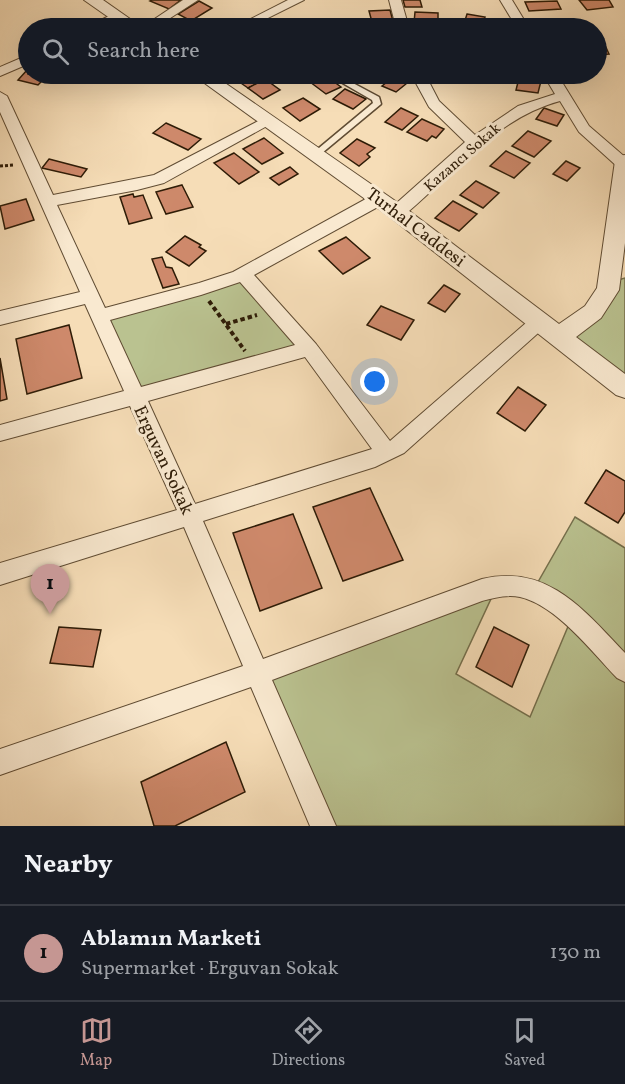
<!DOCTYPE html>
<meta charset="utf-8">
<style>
body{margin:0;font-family:Vollkorn,serif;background:#242831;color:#f1f3f6}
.you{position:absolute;left:375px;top:382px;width:21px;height:21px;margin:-15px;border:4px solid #fff;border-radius:50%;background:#1a73e8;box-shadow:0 0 0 9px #1a73e833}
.badge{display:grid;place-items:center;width:39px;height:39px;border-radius:50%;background:#c59692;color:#111;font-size:20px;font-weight:700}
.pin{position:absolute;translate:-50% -50px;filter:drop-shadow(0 2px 3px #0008)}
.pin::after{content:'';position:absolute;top:32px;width:21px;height:18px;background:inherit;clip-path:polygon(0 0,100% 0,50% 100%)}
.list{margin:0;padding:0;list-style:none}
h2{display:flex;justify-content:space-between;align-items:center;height:78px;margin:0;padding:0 24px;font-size:26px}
h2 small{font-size:20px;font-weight:400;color:#9ea1a6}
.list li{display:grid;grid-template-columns:39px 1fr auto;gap:18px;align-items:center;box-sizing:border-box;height:96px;padding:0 24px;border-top:2px solid #363941}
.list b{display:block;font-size:22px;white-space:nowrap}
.list p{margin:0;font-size:20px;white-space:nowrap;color:#9ea1a6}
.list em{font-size:20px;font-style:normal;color:#9ea1a6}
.icon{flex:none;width:33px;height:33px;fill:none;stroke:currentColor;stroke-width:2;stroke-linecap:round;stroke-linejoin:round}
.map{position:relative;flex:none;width:625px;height:826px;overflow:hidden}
.search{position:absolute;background:#171b24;box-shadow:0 6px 24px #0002;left:18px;right:18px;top:18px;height:66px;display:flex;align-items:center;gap:15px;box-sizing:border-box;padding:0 21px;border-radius:33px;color:#9ea1a6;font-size:22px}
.sheet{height:174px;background:#171b24}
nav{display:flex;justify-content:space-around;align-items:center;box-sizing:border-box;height:84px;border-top:2px solid #363941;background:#171b24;font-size:16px;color:#9ea1a6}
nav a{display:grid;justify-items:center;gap:3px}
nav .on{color:#c59692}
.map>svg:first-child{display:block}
</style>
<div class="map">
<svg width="625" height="826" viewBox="0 0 625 826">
<rect width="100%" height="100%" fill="#f6ddb7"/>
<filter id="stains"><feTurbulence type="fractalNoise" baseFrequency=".00333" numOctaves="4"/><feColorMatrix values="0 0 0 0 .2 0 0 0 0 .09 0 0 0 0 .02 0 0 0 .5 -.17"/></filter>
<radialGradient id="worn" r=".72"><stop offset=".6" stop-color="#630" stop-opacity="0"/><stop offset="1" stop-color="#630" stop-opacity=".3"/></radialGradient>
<!-- green -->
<g fill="#bac290" stroke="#746f4c" stroke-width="1.5">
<path d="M243,274L309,349L135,396L99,316Z"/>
<path d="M625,278V388L559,336L611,282Z"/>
<path d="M575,517L625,548V826H323L258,673L497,586L456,674L530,717L572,617L534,589Z"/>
</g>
<!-- building -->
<g fill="#ce896b" stroke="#2e1c07" stroke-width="1.5">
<path d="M152,0H181L169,9L150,1Z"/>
<path d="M403,0H420L422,7H405Z"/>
<path d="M579,0H609L613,7L587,10Z"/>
<path d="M199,1L212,8L191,21L178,14Z"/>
<path d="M557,1L561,9L529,11L525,2Z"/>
<path d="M390,10L393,21L372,22L369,11Z"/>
<path d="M415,12L438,13V24L414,23Z"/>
<path d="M467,14L485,17L481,28L463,27Z"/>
<path d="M287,19L301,28H275L271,26Z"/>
<path d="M596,43H604L609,54L596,55Z"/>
<path d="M28,69V74H49L38,85L18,80Z"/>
<path d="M246,74H262L268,78L248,88L235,79Z"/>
<path d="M397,74L412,79L396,92L382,86Z"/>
<path d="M429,74H458L456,83L427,78Z"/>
<path d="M325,75L341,87L326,94L310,82Z"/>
<path d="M519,78L541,81L538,93L516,90Z"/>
<path d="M265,79L280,90L263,99L248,88Z"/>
<path d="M345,89L366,99L353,109L333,99Z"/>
<path d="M303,98L320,109L300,121L283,108Z"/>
<path d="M401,108L418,116L402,130L385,122Z"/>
<path d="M544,108L564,115L557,126L536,119Z"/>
<path d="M422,119L444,129L436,138L432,136L427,141L407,132Z"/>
<path d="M166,123L201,139L188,150L153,133Z"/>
<path d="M528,131L551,141L534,157L512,146Z"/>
<path d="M264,138L283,153L262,164L243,149Z"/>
<path d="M357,139L375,148L367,154L370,157L359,166L340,153Z"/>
<path d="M506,151L530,163L514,178L490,166Z"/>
<path d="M234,153L259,172L239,184L214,163Z"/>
<path d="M49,159L87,169L81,177L42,168Z"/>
<path d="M566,161L580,168L567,181L553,174Z"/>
<path d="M290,167L298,174L279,185L270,178Z"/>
<path d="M476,181L499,193L483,208L460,195Z"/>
<path d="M182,185L193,207L166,214L156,192Z"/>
<path d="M133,194L134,197L143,195L152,218L129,224L120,197Z"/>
<path d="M26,199L34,220L5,229L0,206Z"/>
<path d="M453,201L477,214L459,231L435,218Z"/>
<path d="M185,236L201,245L199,247L206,251L189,266L166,252Z"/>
<path d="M346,237L370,258L343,274L319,251Z"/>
<path d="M162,257L166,267L172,268L179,284L163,288L152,259Z"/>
<path d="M444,285L460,294L445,312L428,303Z"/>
<path d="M381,306L414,320L401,340L367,325Z"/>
<path d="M69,325L82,378L27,394L16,339Z"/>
<path d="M0,358L7,399L0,401Z"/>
<path d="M518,387L546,405L525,431L497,413Z"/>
<path d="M606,470L625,481V512L618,523L585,503Z"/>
<path d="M370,488L403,560L343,581L313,507Z"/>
<path d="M293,514L322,588L260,611L233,533Z"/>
<path d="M59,627L101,630L93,667L50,663Z"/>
<path d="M494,627L529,645L512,687L476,667Z"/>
<path d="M226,742L245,792L175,826H154L141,782Z"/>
</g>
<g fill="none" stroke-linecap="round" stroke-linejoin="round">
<!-- service casing -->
<g stroke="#604c33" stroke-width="3">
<path id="service" d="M327,74H336L379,97L381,104L316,158L312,155L313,153L373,103L372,100Z"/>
</g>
<!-- minor casing -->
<g stroke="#604c33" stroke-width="2">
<g id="minor">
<path d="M183,0H198L155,28H141Z"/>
<path d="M288,0H304L248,28H233Z"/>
<path d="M389,0H401L409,28H370L376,24L395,23Z"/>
<path d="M500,0H512L529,28H517Z"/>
<path d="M117,12L123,16L121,19L100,28H85Z"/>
<path d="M28,55V64L0,76V67Z"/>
<path d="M221,74H238L218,85H208L206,82Z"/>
<path d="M411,74H425L439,101L475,135L518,106L555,94L543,74H557L589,126L625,157V170L620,169L579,132L560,101C494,119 453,175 403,216H391L389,212L391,208L465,142L429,107Z"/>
<path d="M0,92L7,96L53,195L154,175L264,118H274L276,121L164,183L137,190L57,205L105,308L199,283L233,272L373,195H385L387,199L385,203L254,275L316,344L390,441L534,316L540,314L546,316L549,321L546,326L404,453L375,467L203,521L263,659L482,579C547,563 584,610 625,653V682L617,678C592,652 556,605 520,597C507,594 494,598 482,601L272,680L336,826H310L251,687L0,775V749L243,666L184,527L0,585V563L177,510L130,406L0,441V425L124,391L85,304L0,325V311L80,292L0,112ZM240,282L295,345L141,387L110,320L201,295ZM305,357L372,449L195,504L148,401Z"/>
</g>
</g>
<!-- tertiary casing -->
<g stroke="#604c33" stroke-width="2">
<g id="tertiary">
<path d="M84,0H103L143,28H124Z"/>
<path d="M192,74H212L404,207L559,324L585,306L597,288L615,161L618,156L625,155V243L619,290L601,318L576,337L625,374V398L616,395L390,217Z"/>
</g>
</g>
<!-- path-far1 -->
<path stroke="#2e1c07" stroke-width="3" stroke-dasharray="3 2" stroke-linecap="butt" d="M0,166L14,165"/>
<!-- path -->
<g stroke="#2e1c07" stroke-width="4" stroke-dasharray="4.5 3" stroke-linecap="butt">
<path d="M209,301L245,351"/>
<path d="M226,324L257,315"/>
</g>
<!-- service -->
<use href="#service" fill="#f9e9d0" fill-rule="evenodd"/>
<!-- minor -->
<use href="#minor" fill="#f9e9d0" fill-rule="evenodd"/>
<!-- tertiary -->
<use href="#tertiary" fill="#f9e9d0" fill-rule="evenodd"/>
</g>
<g text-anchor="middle" stroke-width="6" stroke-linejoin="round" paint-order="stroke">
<!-- far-street labels -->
<g font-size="15" fill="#2e1c07" stroke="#f9e9d0">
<text transform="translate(462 157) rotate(-41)" y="5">Kazancı Sokak</text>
</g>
<!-- street labels -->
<g font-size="18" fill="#2e1c07" stroke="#f9e9d0">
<text transform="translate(416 227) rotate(37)" y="6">Turhal Caddesi</text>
<text transform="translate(164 460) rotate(65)" y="6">Erguvan Sokak</text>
</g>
</g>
<rect width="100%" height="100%" filter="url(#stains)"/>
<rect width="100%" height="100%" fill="url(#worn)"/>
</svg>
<div class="you"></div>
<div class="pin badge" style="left:50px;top:614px">1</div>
<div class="search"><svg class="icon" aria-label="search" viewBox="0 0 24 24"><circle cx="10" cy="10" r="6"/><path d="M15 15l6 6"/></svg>Search here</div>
</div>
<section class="sheet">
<h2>Nearby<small></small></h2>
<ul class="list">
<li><span class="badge">1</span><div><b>Ablamın Marketi</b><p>Supermarket · Erguvan Sokak</p></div><em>130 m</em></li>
</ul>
</section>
<nav>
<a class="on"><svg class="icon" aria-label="map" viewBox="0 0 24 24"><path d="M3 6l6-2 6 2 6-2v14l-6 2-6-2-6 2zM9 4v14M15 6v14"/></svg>Map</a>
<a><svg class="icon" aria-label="directions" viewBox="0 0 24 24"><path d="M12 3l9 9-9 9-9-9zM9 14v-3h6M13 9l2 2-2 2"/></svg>Directions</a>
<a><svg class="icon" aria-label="saved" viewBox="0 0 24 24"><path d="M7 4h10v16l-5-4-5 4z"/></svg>Saved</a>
</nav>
